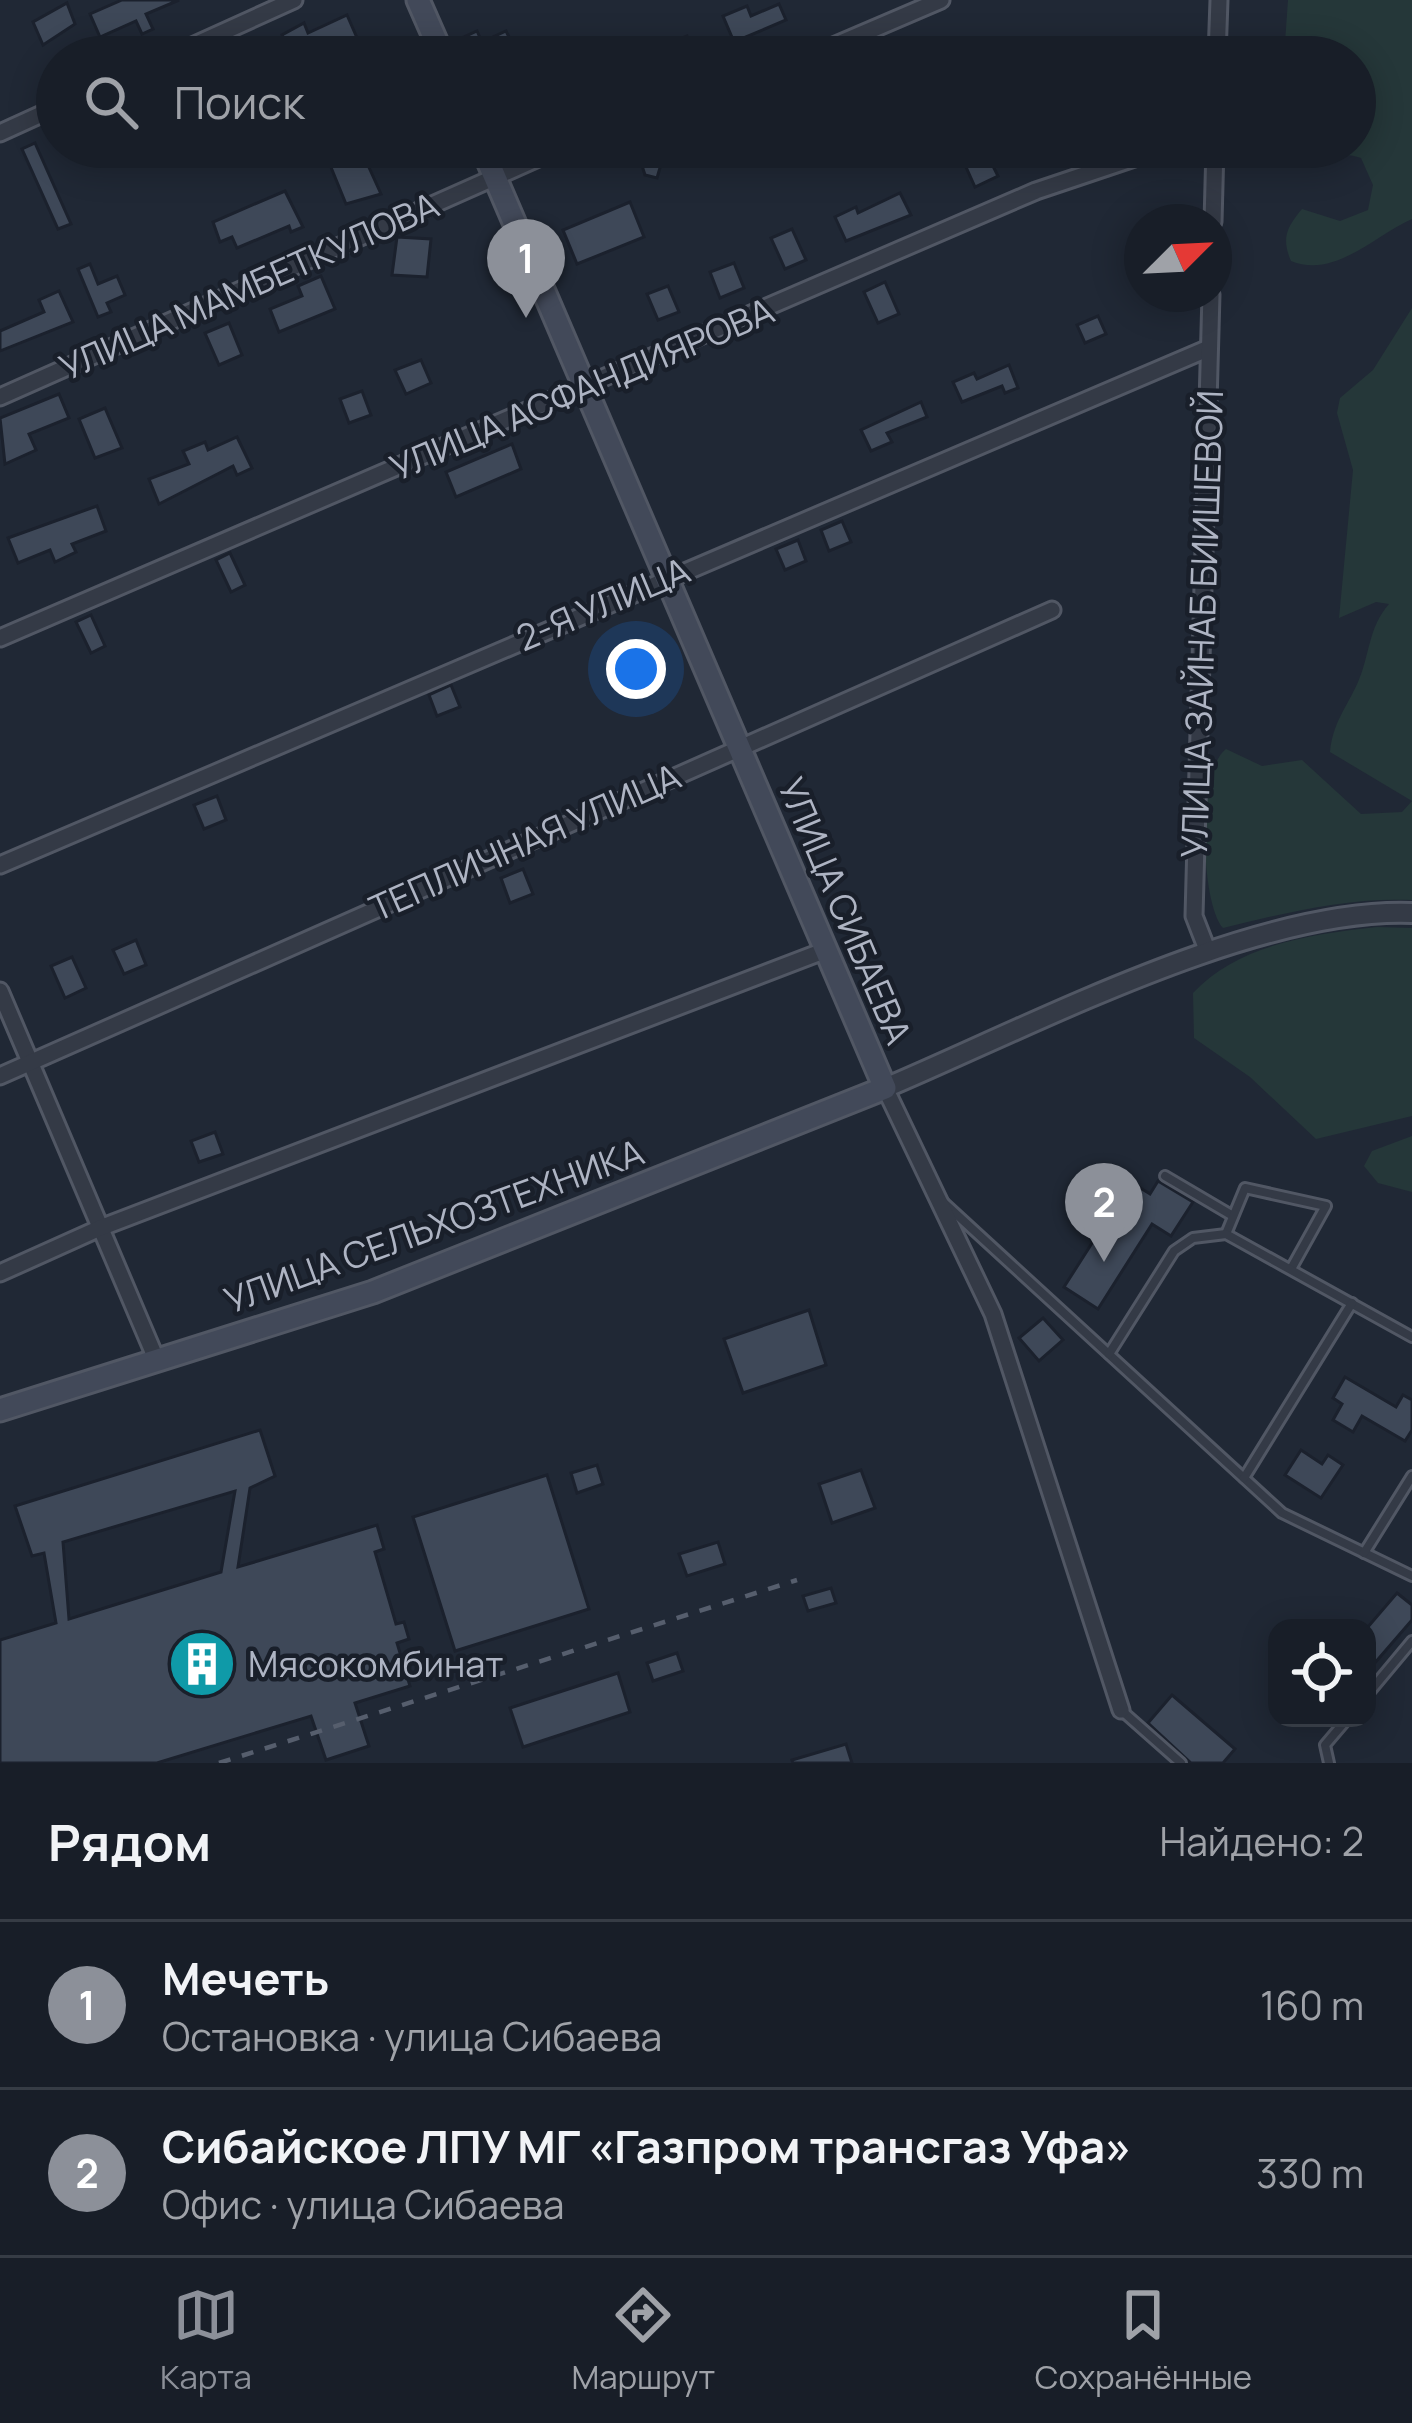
<!DOCTYPE html>
<html lang="ru">
<meta charset="utf-8">
<style>
body{margin:0;font-family:Manrope,sans-serif;background:#252b34;color:#f1f3f6}
.controls{position:absolute;right:36px;bottom:36px;display:grid;overflow:hidden;border-radius:24px;box-shadow:0 6px 30px #0003}
.controls button{width:108px;height:108px;display:grid;place-items:center;padding:0;border:0;border-bottom:3px solid #363c45;background:#181e28;color:#f1f3f6;font:60px sans-serif}
.compass{position:absolute;left:1124px;top:204px;width:108px;height:108px;border-radius:50%;background:#181e28;box-shadow:0 6px 30px #0003;rotate:66deg}
.you{position:absolute;left:636px;top:669px;width:42px;height:42px;margin:-30px;border:9px solid #fff;border-radius:50%;background:#1a73e8;box-shadow:0 0 0 18px #1a73e833}
.badge{display:grid;place-items:center;width:78px;height:78px;border-radius:50%;background:#8c9099;color:#fff;font-size:39px;font-weight:700}
.pin{position:absolute;translate:-50% -99px;filter:drop-shadow(0 3px 6px #0008)}
.pin::after{content:'';position:absolute;top:63px;width:42px;height:36px;background:inherit;clip-path:polygon(0 0,100% 0,50% 100%)}
.list{margin:0;padding:0;list-style:none}
h2{display:flex;justify-content:space-between;align-items:center;height:156px;margin:0;padding:0 48px;font-size:51px}
h2 small{font-size:39px;font-weight:400;color:#9fa2a8}
.list li{display:grid;grid-template-columns:78px 1fr auto;gap:36px;align-items:center;box-sizing:border-box;height:168px;padding:0 48px;border-top:3px solid #363c45}
.list b{display:block;font-size:45px;white-space:nowrap}
.list p{margin:0;font-size:39px;white-space:nowrap;color:#9fa2a8}
.list em{font-size:39px;font-style:normal;color:#9fa2a8}
.icon{flex:none;width:66px;height:66px;fill:none;stroke:currentColor;stroke-width:2;stroke-linecap:round;stroke-linejoin:round}
.map{position:relative;flex:none;width:1412px;height:1763px;overflow:hidden}
.search{position:absolute;background:#181e28;box-shadow:0 6px 30px #0003;left:36px;right:36px;top:36px;height:132px;display:flex;align-items:center;gap:30px;box-sizing:border-box;padding:0 42px;border-radius:66px;color:#9fa2a8;font-size:45px}
.sheet{height:492px;background:#181e28}
nav{display:flex;justify-content:space-around;align-items:center;box-sizing:border-box;height:168px;border-top:3px solid #363c45;background:#181e28;font-size:33px;color:#9fa2a8}
nav a{display:grid;justify-items:center;gap:6px}
nav .on{color:#8c9099}
.map>svg:first-child{display:block}
</style>
<div class="map">
<svg width="1412" height="1763" viewBox="0 0 1412 1763">
<rect width="100%" height="100%" fill="#202835"/>
<!-- green -->
<g fill="#253739">
<path d="M1288,0H1412V219C1375,235 1335,279 1291,261C1281,238 1287,227 1302,209L1340,221L1368,210L1373,185L1361,158C1339,150 1321,160 1299,147H1355V57H1284Z"/>
<path d="M1412,308V900C1348,897 1285,913 1223,928C1200,902 1197,770 1226,749L1262,766L1302,760L1361,814L1402,812L1412,801L1330,752C1333,722 1346,709 1358,682C1370,655 1368,628 1389,604L1376,602L1339,618L1353,470L1337,413L1340,398L1373,370Z"/>
<path d="M1377,927L1412,928V1116L1316,1139L1250,1077L1194,1038L1193,993C1238,944 1314,934 1377,927Z"/>
<path d="M1412,1136V1192L1378,1183L1364,1166L1372,1151Z"/>
</g>
<!-- building -->
<g fill="#3e4858" stroke="#1b212d" stroke-width="3" fill-rule="evenodd">
<path d="M122,0H179L146,14L153,29L142,34L136,21L100,37L90,14Z"/>
<path d="M67,3L75,24L43,45L33,22Z"/>
<path d="M779,4L786,20L734,42L723,16L747,6L751,16Z"/>
<path d="M347,15L361,47L339,57H250L285,42L282,35L304,23L308,33Z"/>
<path d="M477,31L482,42L506,31L511,41L473,57L464,37Z"/>
<path d="M687,36L695,57H661L657,48Z"/>
<path d="M35,143L71,224L58,229L22,149Z"/>
<path d="M636,147H671L674,157L662,161L657,178L645,175Z"/>
<path d="M362,152L381,194L346,204L328,160L338,155L342,161Z"/>
<path d="M988,156L998,176L975,187L966,167Z"/>
<path d="M285,191L303,227L291,232L289,226L237,248L232,237L220,242L213,222Z"/>
<path d="M900,193L911,215L846,241L835,217L856,207L858,213Z"/>
<path d="M630,202L644,237L577,264L563,230Z"/>
<path d="M792,229L806,260L785,269L771,238Z"/>
<path d="M397,237L431,239L427,277L392,275Z"/>
<path d="M734,263L744,288L720,298L710,272Z"/>
<path d="M90,264L98,284L117,276L125,295L107,303L111,312L98,317L78,269Z"/>
<path d="M321,276L335,309L279,332L270,309L302,296L298,286Z"/>
<path d="M885,282L899,314L878,323L864,292Z"/>
<path d="M668,286L679,312L658,320L647,294Z"/>
<path d="M59,291L73,322L0,351V331L44,312L39,300Z"/>
<path d="M1098,316L1106,334L1085,343L1077,325Z"/>
<path d="M229,323L242,355L219,365L205,333Z"/>
<path d="M421,360L431,383L406,394L395,370Z"/>
<path d="M1009,365L1018,388L1005,393L1002,386L962,402L953,382L974,373L977,379Z"/>
<path d="M362,391L371,415L349,423L340,399Z"/>
<path d="M59,394L69,418L29,434L36,450L5,464L0,418Z"/>
<path d="M921,402L927,417L887,433L892,442L871,451L861,430Z"/>
<path d="M105,408L122,448L95,458L79,419Z"/>
<path d="M237,437L252,468L237,475L233,466L159,504L149,479L189,464L183,451L205,442L208,450Z"/>
<path d="M512,444L521,469L456,497L446,472Z"/>
<path d="M97,506L106,531L72,544L76,552L55,562L50,550L18,563L8,538Z"/>
<path d="M842,521L851,542L829,551L821,530Z"/>
<path d="M798,540L806,561L785,570L776,549Z"/>
<path d="M230,553L245,585L231,592L216,560Z"/>
<path d="M91,615L105,646L91,653L76,622Z"/>
<path d="M451,685L460,707L437,716L429,695Z"/>
<path d="M217,796L226,820L204,829L194,805Z"/>
<path d="M523,869L533,894L510,903L501,878Z"/>
<path d="M136,940L146,965L124,974L113,950Z"/>
<path d="M72,957L86,988L65,998L51,966Z"/>
<path d="M215,1132L223,1154L199,1162L191,1141Z"/>
<path d="M1158,1181L1193,1202L1171,1236L1152,1224L1098,1309L1064,1287L1131,1182L1150,1194Z"/>
<path d="M809,1310L826,1365L743,1393L724,1339Z"/>
<path d="M1043,1318L1063,1340L1039,1361L1019,1338Z"/>
<path d="M1345,1377L1396,1407L1403,1395L1412,1400V1430L1405,1441L1362,1416L1353,1432L1333,1420L1342,1404L1333,1398Z"/>
<path d="M260,1430L275,1476L250,1488L238,1567L377,1525L384,1549L375,1552L396,1624L404,1622L409,1639L397,1643L410,1686L355,1703L369,1746L326,1760L311,1716L157,1763H0V1640L56,1623L44,1553L32,1556L15,1506ZM235,1491L221,1572L69,1619L63,1542Z"/>
<path d="M1301,1450L1322,1464L1328,1455L1343,1465L1321,1498L1285,1475Z"/>
<path d="M597,1465L603,1484L577,1493L571,1473Z"/>
<path d="M861,1470L875,1508L832,1523L819,1484Z"/>
<path d="M547,1475L589,1609L455,1651L413,1517Z"/>
<path d="M718,1542L725,1564L687,1576L679,1554Z"/>
<path d="M831,1588L836,1603L808,1611L803,1596Z"/>
<path d="M1397,1593L1412,1605V1620L1367,1672V1628Z"/>
<path d="M677,1653L683,1671L653,1681L647,1663Z"/>
<path d="M618,1673L630,1712L523,1747L510,1708Z"/>
<path d="M1172,1695L1235,1749L1223,1763H1191L1148,1723Z"/>
<path d="M846,1744L852,1763H793L792,1760Z"/>
</g>
<g fill="none" stroke-linecap="round" stroke-linejoin="round">
<!-- service casing -->
<g stroke="#515764" stroke-width="14">
<g id="service">
<path d="M1165,1176L1233,1216"/>
<path d="M943,1202L1282,1513L1412,1576"/>
<path d="M1226,1234L1245,1188L1326,1206L1291,1269"/>
<path d="M1109,1354L1174,1251L1193,1238L1226,1234L1412,1337"/>
<path d="M1244,1478L1352,1303"/>
<path d="M1364,1553L1412,1476"/>
<path d="M1367,1695L1412,1641"/>
<path d="M1121,1710L1181,1763"/>
<path d="M1329,1763L1325,1745L1348,1718"/>
</g>
</g>
<!-- minor casing -->
<g stroke="#515764" stroke-width="21">
<g id="minor">
<path d="M168,57L294,0"/>
<path d="M808,57L941,0"/>
<path d="M1217,57L1219,0"/>
<path d="M0,133L57,107"/>
<path d="M1213,222L1215,147"/>
<path d="M0,397L563,147"/>
<path d="M0,638L1036,191L1167,147"/>
<path d="M0,865L1209,348"/>
<path d="M1208,952L1194,916L1211,294"/>
<path d="M0,991L157,1361"/>
<path d="M0,1076L1052,610"/>
<path d="M885,1088L993,1314L1121,1710"/>
<path d="M0,1273L100,1228L826,950"/>
</g>
</g>
<!-- tertiary casing -->
<g stroke="#515764" stroke-width="24">
<path id="tertiary" d="M885,1088C1032,1026 1255,907 1412,913"/>
</g>
<!-- secondary casing -->
<g stroke="#515764" stroke-width="27">
<g id="secondary">
<path d="M418,0L443,57"/>
<path d="M0,1410L373,1292L885,1088L482,147"/>
</g>
</g>
<!-- service -->
<use href="#service" stroke="#343a46" stroke-width="8"/>
<!-- minor -->
<use href="#minor" stroke="#343a46" stroke-width="15"/>
<!-- tertiary -->
<use href="#tertiary" stroke="#343a46" stroke-width="18"/>
<!-- secondary -->
<use href="#secondary" stroke="#424959" stroke-width="21"/>
<!-- rail -->
<path stroke="#565e6d" stroke-width="4.5" stroke-dasharray="12 12" stroke-linecap="butt" d="M219,1763L797,1580"/>
</g>
<!-- icons -->
<defs>
<g id="building-disc" transform="scale(3.45)"><circle r="9.5" fill="#0f9aa8" stroke="#191f2a"/><path d="M-4-6H4V6H1V3H-1V6H-4ZM-2.5-4.3h1.7v1.8h-1.7ZM.8-4.3h1.7v1.8H.8ZM-2.5-1h1.7V.8h-1.7ZM.8-1h1.7V.8H.8Z" fill="#fff"/></g>
</defs>
<g fill-rule="evenodd">
<use href="#building-disc" x="202" y="1664"/>
</g>
<g text-anchor="middle" stroke-width="9" stroke-linejoin="round" paint-order="stroke">
<!-- street labels -->
<g font-size="36" fill="#aeb4c3" stroke="#191f2a">
<text transform="translate(249 286) rotate(-24)" y="13">УЛИЦА МАМБЕТКУЛОВА</text>
<text transform="translate(582 389) rotate(-23)" y="13">УЛИЦА АСФАНДИЯРОВА</text>
<text transform="translate(603 604) rotate(-23)" y="13">2-Я УЛИЦА</text>
<text transform="translate(1202 624) rotate(-88)" y="13">УЛИЦА ЗАЙНАБ БИИШЕВОЙ</text>
<text transform="translate(525 842) rotate(-24)" y="13">ТЕПЛИЧНАЯ УЛИЦА</text>
<text transform="translate(845 911) rotate(67)" y="13">УЛИЦА СИБАЕВА</text>
<text transform="translate(434 1226) rotate(-20)" y="13">УЛИЦА СЕЛЬХОЗТЕХНИКА</text>
</g>
<!-- poi labels -->
<g font-size="36" fill="#aeb4c3" stroke="#191f2a" text-anchor="start">
<text x="248" y="1677">Мясокомбинат</text>
</g>
</g>
</svg>
<div class="controls">
<button><svg class="icon" aria-label="locate" viewBox="0 0 24 24"><circle cx="12" cy="12" r="6"/><path d="M12 2v4M12 18v4M2 12h4M18 12h4"/></svg></button>
</div>
<svg class="compass" viewBox="-18 -18 36 36"><path d="M0-13l5 13h-10z" fill="#e53935"/><path d="M0 13l5-13h-10z" fill="#9fa2a8"/></svg>
<div class="you"></div>
<div class="pin badge" style="left:526px;top:318px">1</div>
<div class="pin badge" style="left:1104px;top:1262px">2</div>
<div class="search"><svg class="icon" aria-label="search" viewBox="0 0 24 24"><circle cx="10" cy="10" r="6"/><path d="M15 15l6 6"/></svg>Поиск</div>
</div>
<section class="sheet">
<h2>Рядом<small>Найдено: 2</small></h2>
<ul class="list">
<li><span class="badge">1</span><div><b>Мечеть</b><p>Остановка · улица Сибаева</p></div><em>160 m</em></li>
<li><span class="badge">2</span><div><b>Сибайское ЛПУ МГ «Газпром трансгаз Уфа»</b><p>Офис · улица Сибаева</p></div><em>330 m</em></li>
</ul>
</section>
<nav>
<a class="on"><svg class="icon" aria-label="map" viewBox="0 0 24 24"><path d="M3 6l6-2 6 2 6-2v14l-6 2-6-2-6 2zM9 4v14M15 6v14"/></svg>Карта</a>
<a><svg class="icon" aria-label="directions" viewBox="0 0 24 24"><path d="M12 3l9 9-9 9-9-9zM9 14v-3h6M13 9l2 2-2 2"/></svg>Маршрут</a>
<a><svg class="icon" aria-label="saved" viewBox="0 0 24 24"><path d="M7 4h10v16l-5-4-5 4z"/></svg>Сохранённые</a>
</nav>
